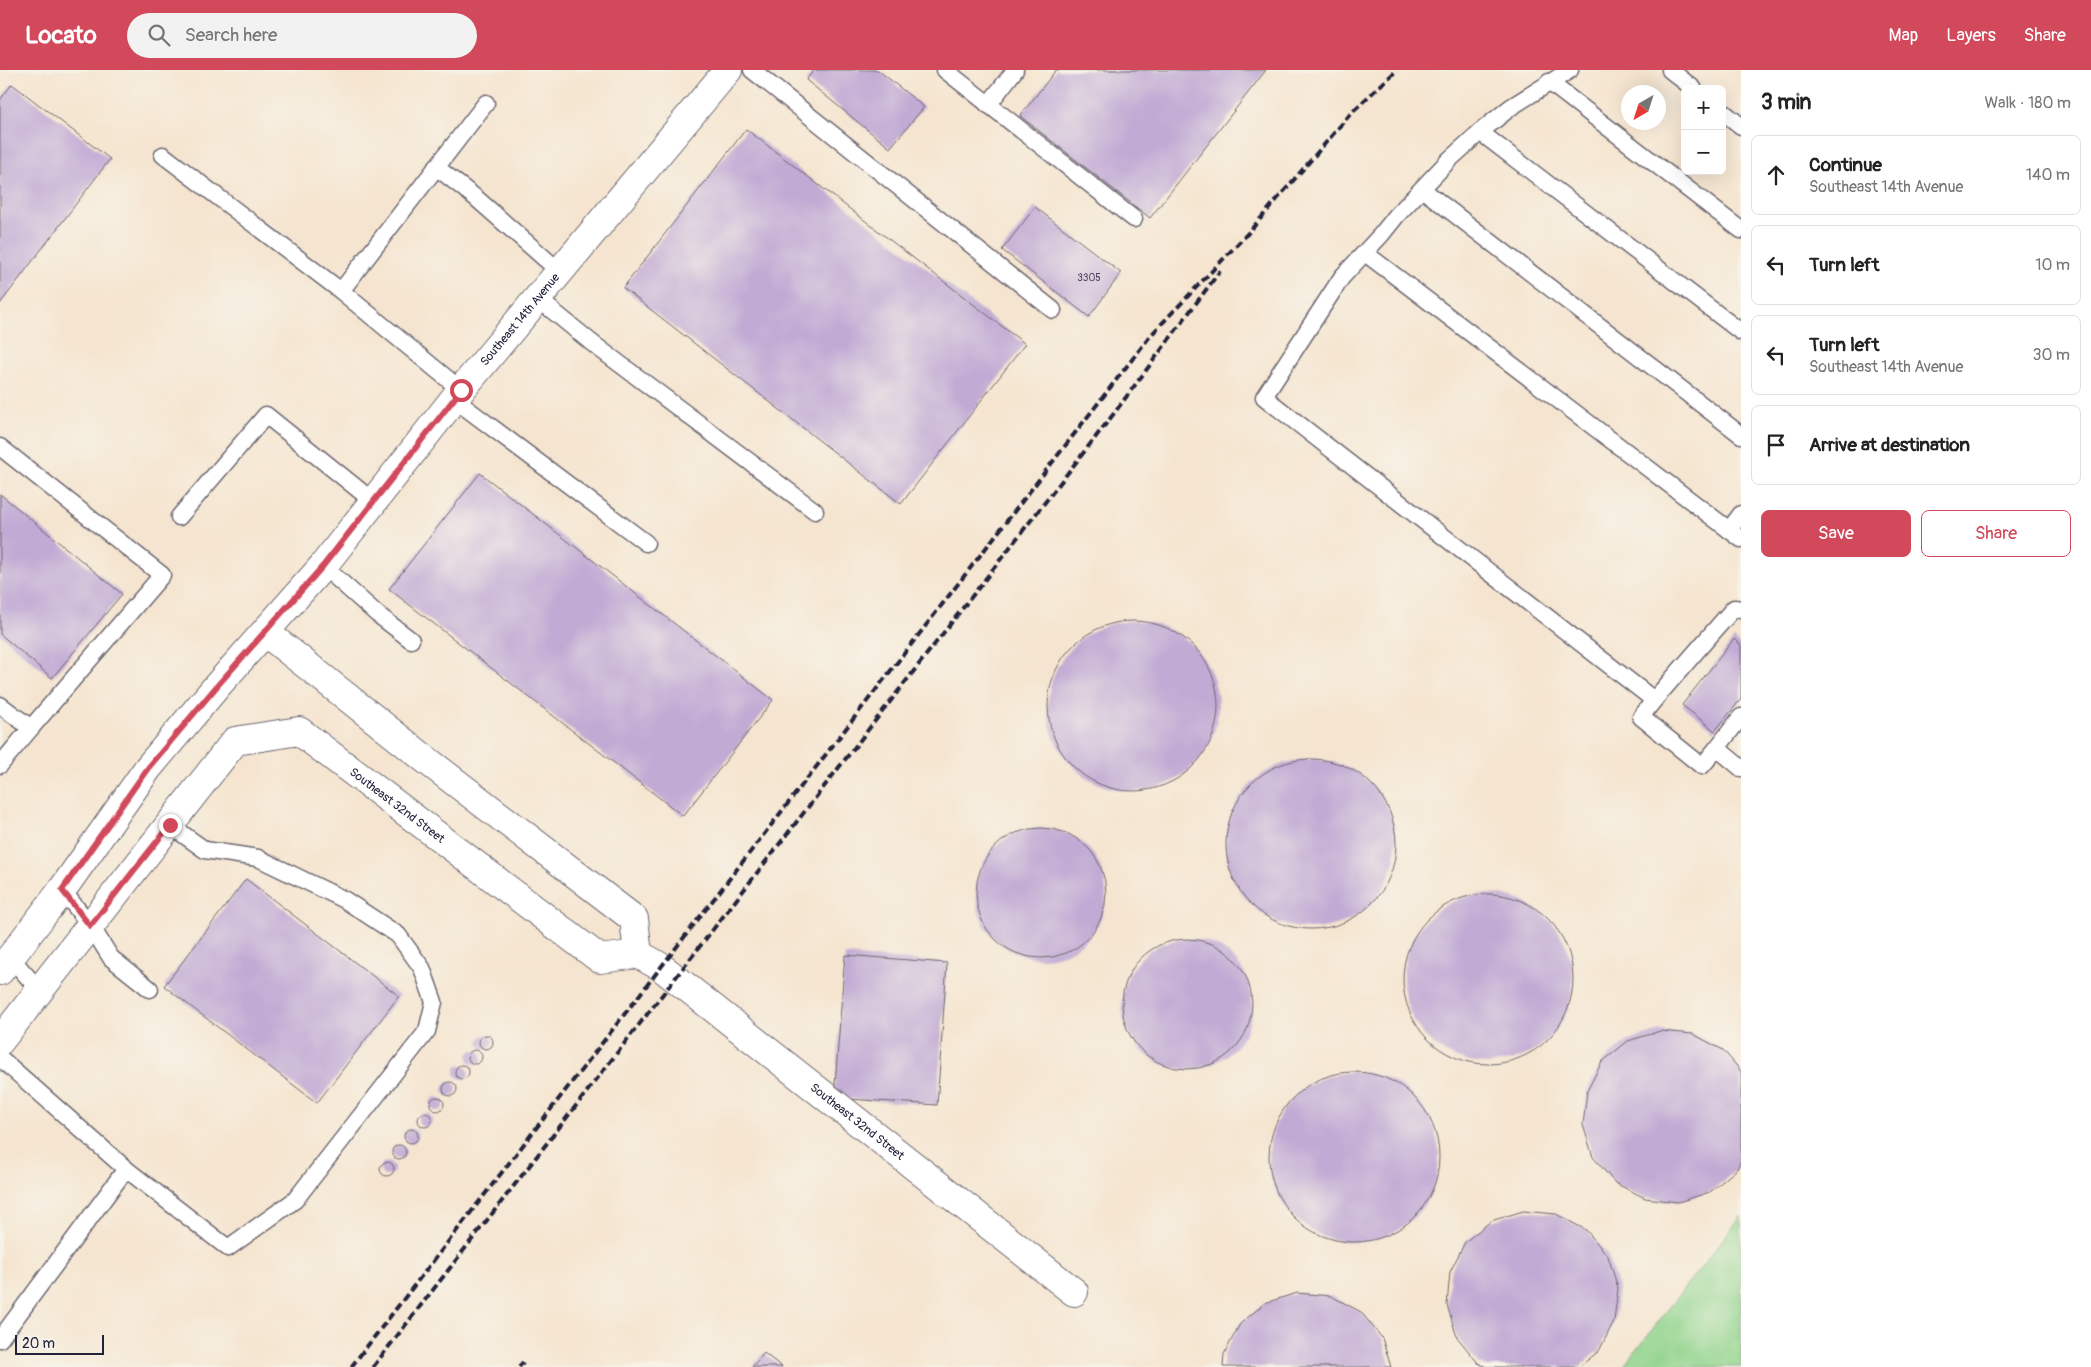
<!DOCTYPE html>
<meta charset="utf-8">
<style>
body{margin:0;font-family:Pangolin,sans-serif;background:#f2f2f2;color:#222}
.controls{position:absolute;right:15px;top:15px;display:grid;overflow:hidden;border-radius:8px;box-shadow:0 5px 20px #0002}
.controls button{width:45px;height:45px;display:grid;place-items:center;padding:0;border:0;border-bottom:1px solid #e0e0e0;background:#fff;color:#222;font:25px sans-serif}
.compass{position:absolute;left:1621px;top:15px;width:45px;height:45px;border-radius:50%;background:#fff;box-shadow:0 5px 20px #0002;rotate:219deg}
.scale{position:absolute;left:15px;bottom:12px;width:89px;box-sizing:border-box;padding-left:5px;border:2px solid #22223b;border-top:0;font-size:14px;line-height:18px;white-space:nowrap;color:#22223b;-webkit-text-stroke:4px #f7f3e8;paint-order:stroke}
.stop{position:absolute;width:15px;height:15px;margin:-11px;border:4px solid #d1495b;border-radius:50%;background:#fff}
.stop.end{background:#d1495b;border-color:#fff;box-shadow:0 1px 5px #0008}
.list{margin:0;padding:0;list-style:none}
h2{display:flex;justify-content:space-between;align-items:center;height:65px;margin:0;padding:0 20px;font-size:21px}
h2 small{font-size:16px;font-weight:400;color:#767676}
.list li{display:grid;grid-template-columns:32px 1fr auto;gap:15px;align-items:center;box-sizing:border-box;height:80px;margin:0 10px 10px;padding:0 10px;border:1px solid #e0e0e0;border-radius:8px}
.list b{display:block;font-size:19px;white-space:nowrap}
.list p{margin:0;font-size:16px;white-space:nowrap;color:#767676}
.list em{font-size:16px;font-style:normal;color:#767676}
.actions{display:flex;gap:10px;padding:15px 20px}
.actions a{flex:1;padding:11px 0;border:1px solid #d1495b;border-radius:8px;text-align:center;font-size:18px;color:#d1495b}
.actions .main{background:#d1495b;color:#fff}
.icon{flex:none;width:28px;height:28px;fill:none;stroke:currentColor;stroke-width:2;stroke-linecap:round;stroke-linejoin:round}
.map{position:relative;flex:none;width:1741px;height:1297px;overflow:hidden}
header{display:flex;align-items:center;gap:30px;box-sizing:border-box;height:70px;padding:0 25px;background:#d1495b;color:#fff}
header strong{font-size:24px}
nav{display:flex;gap:28px;margin-inline-start:auto;font-size:18px}
.search{width:350px;height:45px;background:#f2f2f2;display:flex;align-items:center;gap:12px;box-sizing:border-box;padding:0 18px;border-radius:28px;color:#767676;font-size:19px}
main{display:flex}
aside{flex:1;background:#fff}
.map>svg:first-child{display:block}
</style>
<header>
<strong>Locato</strong>
<div class="search"><svg class="icon" aria-label="search" viewBox="0 0 24 24"><circle cx="10" cy="10" r="6"/><path d="M15 15l6 6"/></svg>Search here</div>
<nav><a>Map</a><a>Layers</a><a>Share</a></nav>
</header>
<main>
<div class="map">
<svg width="1741" height="1297" viewBox="0 0 1741 1297">
<rect width="100%" height="100%" fill="#f7f3e8"/>
<filter id="ink" filterUnits="userSpaceOnUse"><feTurbulence type="fractalNoise" baseFrequency=".02" numOctaves="2"/><feDisplacementMap in="SourceGraphic" scale="10" xChannelSelector="R" yChannelSelector="G"/><feConvolveMatrix kernelMatrix="1 2 1 2 8 2 1 2 1" color-interpolation-filters="sRGB"/></filter>
<filter id="wash" filterUnits="userSpaceOnUse"><feTurbulence type="fractalNoise" baseFrequency=".0096" numOctaves="4" result="noise"/><feDisplacementMap in="SourceGraphic" scale="20" xChannelSelector="R" yChannelSelector="G"/><feGaussianBlur stdDeviation="1.12" result="paint"/><feColorMatrix in="noise" values="0 0 0 0 0 0 0 0 0 0 0 0 0 0 0 0 0 1.4 0 .05"/><feComposite in="paint" operator="in"/></filter>
<g filter="url(#wash)">
<rect width="100%" height="100%" fill="#f5e5d0"/>
<!-- green -->
<path fill="#91d48d" stroke="#5a7b64" d="M1741,1146V1297H1623Z"/>
<g id="blocks">
<!-- building -->
<g fill="#c1aad4">
<path d="M814,0H878L924,37L890,78L806,10Z"/>
<path d="M1056,0H1266L1150,148L1020,46Z"/>
<path d="M12,14L110,89L0,234V30Z"/>
<path d="M746,59L1025,274L901,434L623,218Z"/>
<path d="M1035,137L1121,203L1089,247L1002,180Z"/>
<path d="M480,403L773,630L683,746L389,519Z"/>
<path d="M0,424L122,524L52,608L0,564Z"/>
<circle cx="1133" cy="636" r="85"/>
<path d="M1734,569L1741,575V629L1715,661L1682,635Z"/>
<circle cx="1311" cy="774" r="85"/>
<circle cx="1041" cy="823" r="65"/>
<path d="M246,809L399,926L317,1033L164,916Z"/>
<circle cx="1488" cy="909" r="85"/>
<circle cx="1187" cy="934" r="65"/>
<path d="M845,885L947,893L937,1035L834,1028Z"/>
<path d="M1660,961L1693,964L1723,980L1741,1001V1091L1736,1100L1710,1122L1678,1132L1645,1128L1615,1113L1593,1087L1583,1055L1587,1021L1602,992L1628,971Z"/>
<circle cx="486" cy="972" r="7"/>
<circle cx="475" cy="987" r="7"/>
<circle cx="462" cy="1002" r="7"/>
<circle cx="1354" cy="1087" r="85"/>
<circle cx="450" cy="1019" r="7"/>
<circle cx="437" cy="1034" r="7"/>
<circle cx="425" cy="1050" r="7"/>
<circle cx="411" cy="1066" r="7"/>
<circle cx="399" cy="1082" r="7"/>
<circle cx="387" cy="1099" r="7"/>
<path d="M1523,1141L1556,1144L1586,1160L1608,1186L1618,1218L1614,1251L1599,1281L1579,1297H1486L1478,1293L1457,1267L1447,1235L1450,1202L1465,1172L1491,1151Z"/>
<path d="M1297,1223L1331,1226L1361,1242L1382,1268L1391,1297H1223L1224,1284L1240,1254L1265,1233Z"/>
<path d="M764,1283L782,1297H752Z"/>
</g>
</g>
</g>
<g filter="url(#ink)">
<use href="#blocks" fill-opacity="0" stroke="#6c666f" stroke-width="1"/>
<g fill="none" stroke-linecap="round" stroke-linejoin="round">
<!-- service casing -->
<g stroke="#6c666f" stroke-width="19">
<g id="service">
<path d="M752,0L1053,240"/>
<path d="M945,0L1134,149"/>
<path d="M1570,0L1511,37L1480,62L1449,90L1397,145L1381,165L1342,207L1264,327L1654,630L1641,647L1702,696L1717,678L1741,698"/>
<path d="M1670,0L1694,19"/>
<path d="M1549,12L1741,160"/>
<path d="M988,35L1015,0"/>
<path d="M1722,41L1741,56"/>
<path d="M1480,62L1741,262"/>
<path d="M163,85L341,221"/>
<path d="M436,97L476,128L560,202"/>
<path d="M1422,119L1741,365"/>
<path d="M1365,183L1741,469"/>
<path d="M537,228L592,273L815,441"/>
<path d="M461,320L341,221L486,33"/>
<path d="M454,329L646,473"/>
<path d="M0,377L162,505L31,658L0,635"/>
<path d="M179,447L266,345L374,432"/>
<path d="M1729,460L1741,444"/>
<path d="M323,496L377,544L411,570"/>
<path d="M1654,630L1734,538L1741,539"/>
<path d="M1717,678L1741,647"/>
<path d="M0,695L31,658"/>
<path d="M62,820L91,856L111,888L150,919"/>
<path d="M11,888L40,921"/>
<path d="M0,988L126,1099L0,1269"/>
<path d="M126,1099L228,1178L295,1130L427,961L434,932L422,898L398,865L345,830L258,788L205,780L170,755"/>
</g>
</g>
<!-- minor casing -->
<g stroke="#6c666f" stroke-width="30">
<g id="minor">
<path id="s1" d="M265,562L425,689L634,849L638,884L661,897L1074,1222"/>
<path id="s2" d="M0,901L62,820L148,698L217,616L323,496L461,320L728,0"/>
<path id="s3" d="M0,971L235,671L299,661L600,889L638,884"/>
</g>
</g>
<!-- service -->
<use href="#service" stroke="#fff" stroke-width="16"/>
<!-- minor -->
<use href="#minor" stroke="#fff" stroke-width="28"/>
<!-- rail -->
<g stroke="#22223b" stroke-width="4" stroke-dasharray="8 4" stroke-linecap="butt">
<path d="M351,1297L1151,265L1249,162L1353,41L1397,0"/>
<path d="M373,1297L1112,346L1220,201"/>
<path d="M519,1297L523,1292"/>
</g>
</g>
</g>
<g fill="none" stroke-linecap="round" stroke-linejoin="round" filter="url(#ink)">
<!-- route -->
<path stroke="#d1495b" stroke-width="6" d="M170,755L90,856L62,820L148,698L217,616L323,496L461,320"/>
</g>
<g text-anchor="middle" stroke-width="4" stroke-linejoin="round" paint-order="stroke">
<!-- number labels -->
<g font-size="10" fill="#4a4461">
<text x="1089" y="211">3305</text>
</g>
<!-- street labels -->
<g font-size="12" fill="#22223b" stroke="#f7f3e8">
<text dy="4" stroke="none"><textPath href="#s2" startOffset="834">Southeast 14th Avenue</textPath></text>
<text dy="4" stroke="none"><textPath href="#s3" startOffset="569">Southeast 32nd Street</textPath></text>
<text dy="4" stroke="none"><textPath href="#s1" startOffset="779">Southeast 32nd Street</textPath></text>
</g>
</g>
</svg>
<div class="controls">
<button>+</button>
<button>−</button>
</div>
<svg class="compass" viewBox="-18 -18 36 36"><path d="M0-13l5 13h-10z" fill="#e53935"/><path d="M0 13l5-13h-10z" fill="#767676"/></svg>
<div class="scale">20 m</div>
<div class="stop" style="left:461px;top:320px"></div>
<div class="stop end" style="left:170px;top:755px"></div>
</div>
<aside>
<h2>3 min<small>Walk · 180 m</small></h2>
<ul class="list">
<li><svg class="icon" aria-label="ahead" viewBox="0 0 24 24"><path d="M12 20V5M6 11l6-6 6 6"/></svg><div><b>Continue</b><p>Southeast 14th Avenue</p></div><em>140 m</em></li>
<li><svg class="icon" aria-label="left" viewBox="0 0 24 24"><path d="M17 20v-9H6M10 6l-5 5 5 5"/></svg><div><b>Turn left</b></div><em>10 m</em></li>
<li><svg class="icon" aria-label="left" viewBox="0 0 24 24"><path d="M17 20v-9H6M10 6l-5 5 5 5"/></svg><div><b>Turn left</b><p>Southeast 14th Avenue</p></div><em>30 m</em></li>
<li><svg class="icon" aria-label="arrive" viewBox="0 0 24 24"><path d="M6 21V4h12l-3 4 3 4H6"/></svg><div><b>Arrive at destination</b></div></li>
</ul>
<div class="actions"><a class="main">Save</a><a>Share</a></div>
</aside>
</main>
